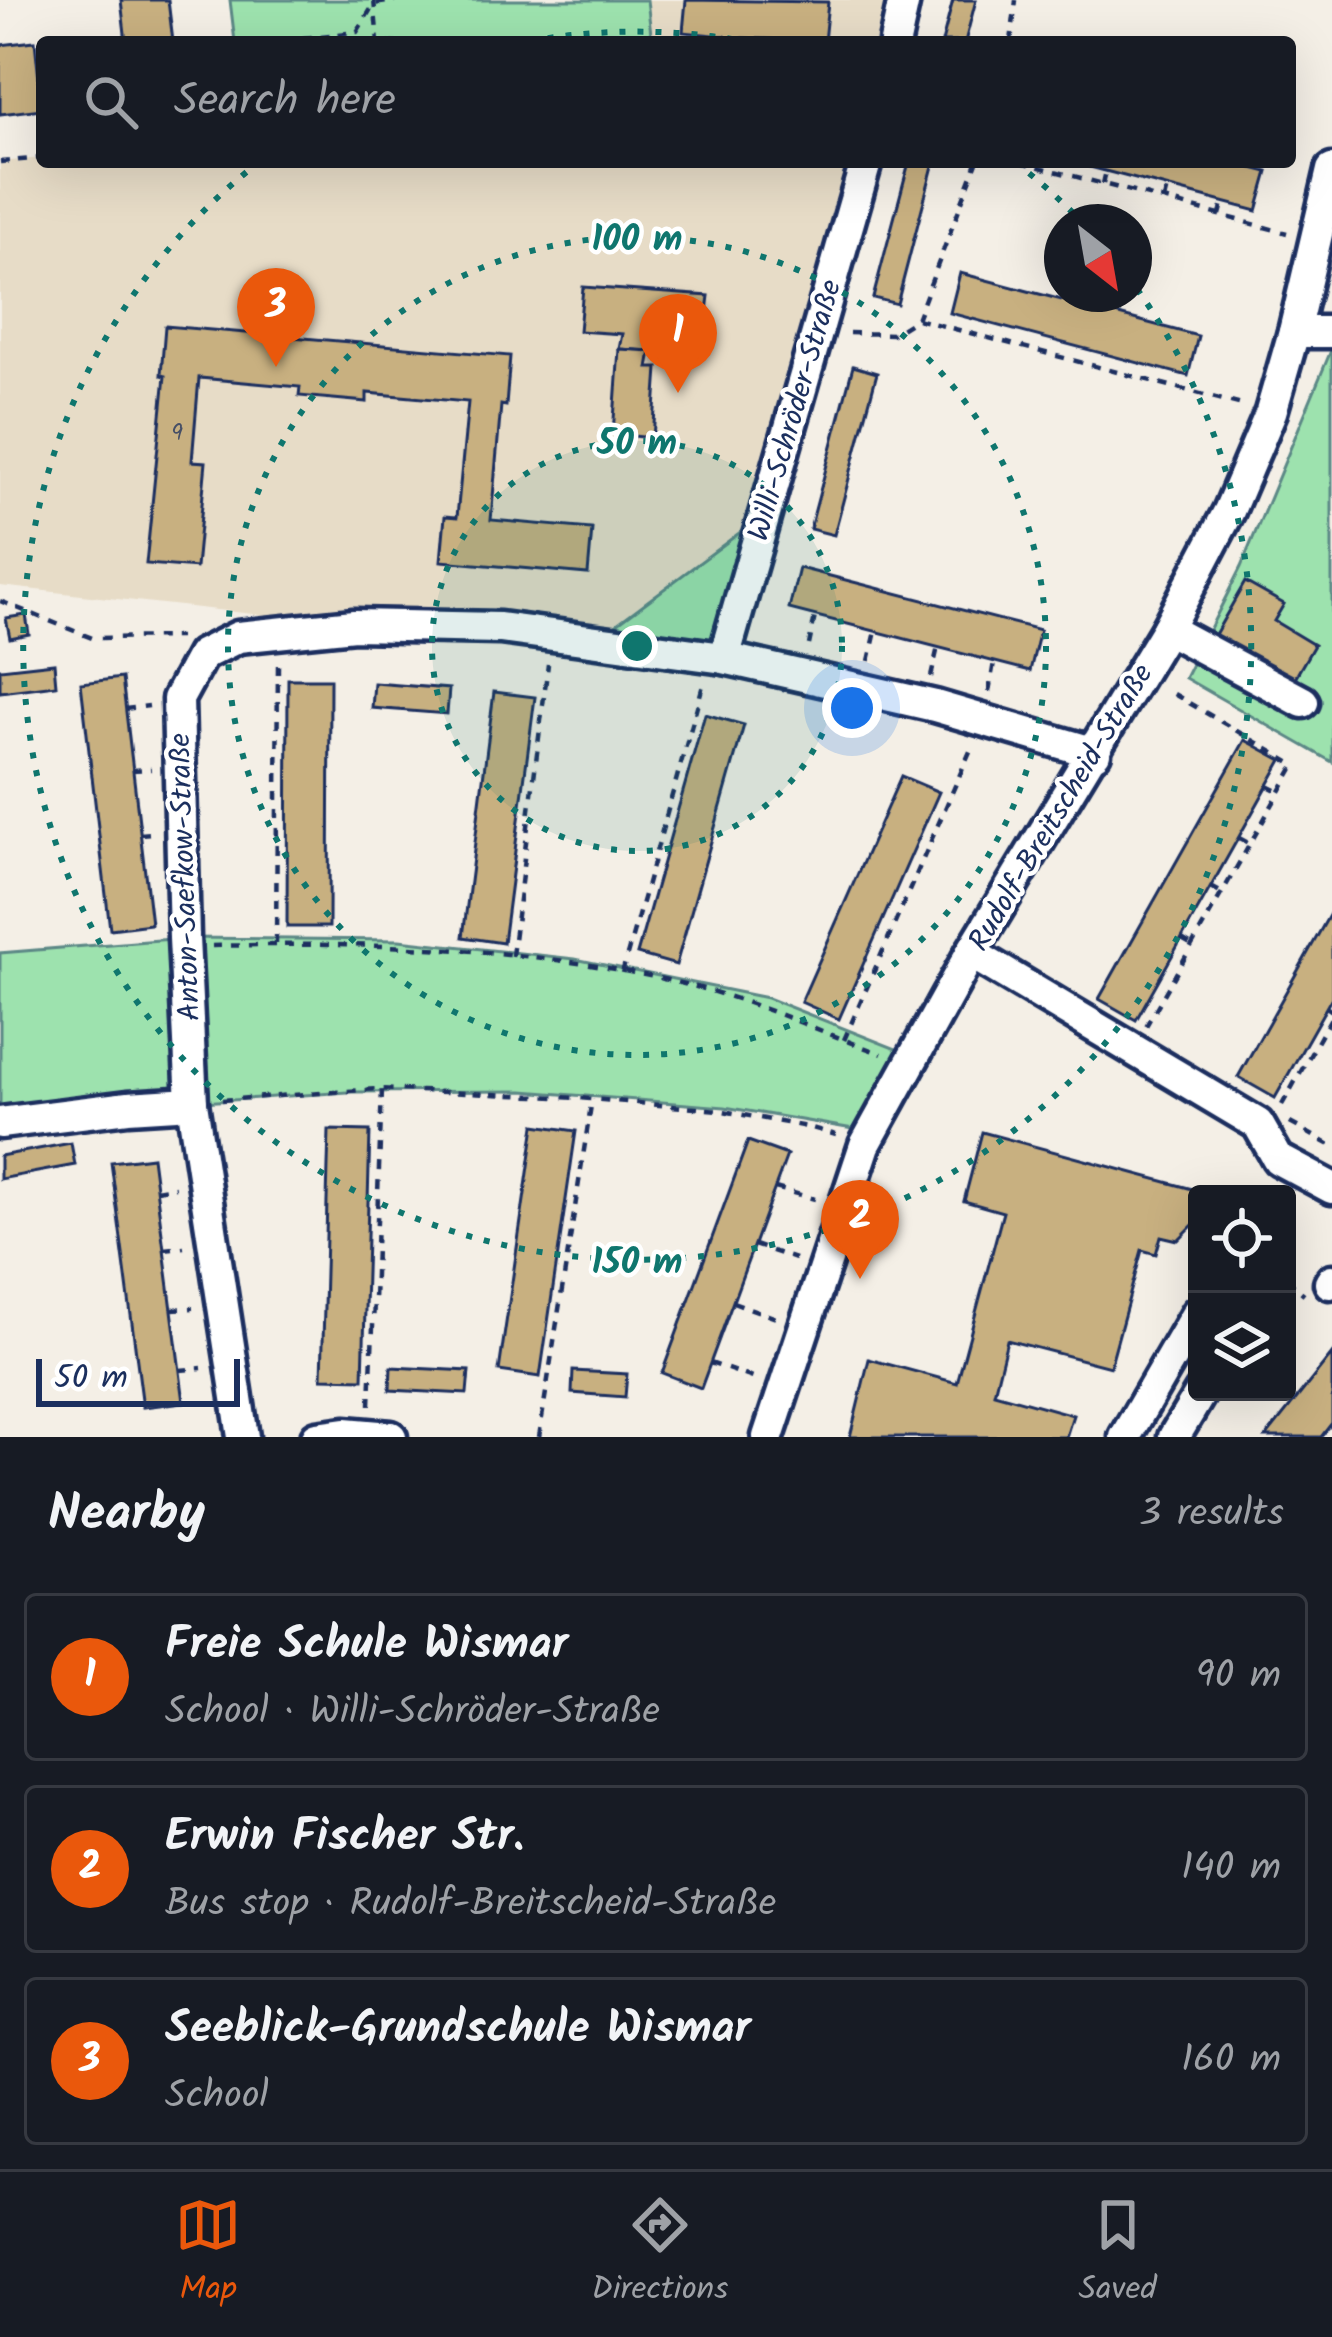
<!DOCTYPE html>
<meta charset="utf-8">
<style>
body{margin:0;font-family:Kalam,sans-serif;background:#20242c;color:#f1f3f6}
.controls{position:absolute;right:36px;bottom:36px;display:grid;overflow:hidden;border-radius:12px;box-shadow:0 12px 48px #0002}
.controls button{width:108px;height:108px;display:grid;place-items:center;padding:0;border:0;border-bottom:3px solid #363941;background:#171b24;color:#f1f3f6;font:60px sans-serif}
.compass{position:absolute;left:1044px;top:204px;width:108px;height:108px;border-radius:50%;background:#171b24;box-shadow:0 12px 48px #0002;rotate:149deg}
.scale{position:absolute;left:36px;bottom:30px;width:204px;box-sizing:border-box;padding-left:12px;border:6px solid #1b2f5e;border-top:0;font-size:33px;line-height:42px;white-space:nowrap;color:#1b2f5e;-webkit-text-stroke:9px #fff;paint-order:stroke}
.you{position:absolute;left:852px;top:708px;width:42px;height:42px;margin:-30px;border:9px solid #fff;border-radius:50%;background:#1a73e8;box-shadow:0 0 0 18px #1a73e833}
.badge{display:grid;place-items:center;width:78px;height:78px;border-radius:50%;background:#ea580c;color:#fff;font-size:39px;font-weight:700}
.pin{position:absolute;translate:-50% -99px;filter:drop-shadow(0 3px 6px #0008)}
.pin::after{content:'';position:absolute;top:63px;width:42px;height:36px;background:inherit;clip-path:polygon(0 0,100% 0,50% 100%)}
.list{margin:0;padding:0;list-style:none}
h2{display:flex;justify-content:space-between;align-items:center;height:156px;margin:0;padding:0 48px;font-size:51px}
h2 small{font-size:39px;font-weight:400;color:#9ea1a6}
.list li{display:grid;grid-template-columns:78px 1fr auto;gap:36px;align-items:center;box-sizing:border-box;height:168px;margin:0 24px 24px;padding:0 24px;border:3px solid #363941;border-radius:12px}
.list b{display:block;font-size:45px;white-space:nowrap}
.list p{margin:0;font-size:39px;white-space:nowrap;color:#9ea1a6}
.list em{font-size:39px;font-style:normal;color:#9ea1a6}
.icon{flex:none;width:66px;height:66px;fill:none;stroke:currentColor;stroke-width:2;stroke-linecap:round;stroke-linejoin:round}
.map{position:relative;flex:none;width:1332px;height:1437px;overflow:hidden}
.search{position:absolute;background:#171b24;box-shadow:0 12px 48px #0002;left:36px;right:36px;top:36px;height:132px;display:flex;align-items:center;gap:30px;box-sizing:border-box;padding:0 42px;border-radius:12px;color:#9ea1a6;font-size:45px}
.sheet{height:732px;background:#171b24}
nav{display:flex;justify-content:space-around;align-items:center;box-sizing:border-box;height:168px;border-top:3px solid #363941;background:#171b24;font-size:33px;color:#9ea1a6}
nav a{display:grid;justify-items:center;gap:6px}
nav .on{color:#ea580c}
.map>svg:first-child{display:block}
</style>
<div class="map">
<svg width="1332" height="1437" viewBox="0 0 1332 1437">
<rect width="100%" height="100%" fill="#f4efe6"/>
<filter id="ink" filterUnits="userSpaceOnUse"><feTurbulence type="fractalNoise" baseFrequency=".00833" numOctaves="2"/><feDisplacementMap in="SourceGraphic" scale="24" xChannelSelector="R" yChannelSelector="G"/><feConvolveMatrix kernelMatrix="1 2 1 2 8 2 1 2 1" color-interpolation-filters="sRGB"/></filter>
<g filter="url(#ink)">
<!-- built -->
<g fill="#e7dcc7">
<path d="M647,0H904L895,42H652Z"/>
<path d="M42,158V162H866L762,516L598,641L354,625L0,586V162Z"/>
</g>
<!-- green -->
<g fill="#9de2ae" stroke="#5c8886" stroke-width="3">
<path d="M230,0H647L652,42H235Z"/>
<path d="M1332,348V762L1185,678L1241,567Z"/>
<path d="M762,516L724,658L598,638Z"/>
<path d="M184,938L399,940L575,959L767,998L914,1056L871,1132L725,1107L523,1091L348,1092L128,1107L0,1123V953Z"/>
</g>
<!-- building -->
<g fill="#c8b080" stroke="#1b2f5e" stroke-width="3">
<path d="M121,0H168L173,42H126Z"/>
<path d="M686,0L828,2L824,42L743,38V42H725V36L683,32Z"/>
<path d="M953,0H976L965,42H942Z"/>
<path d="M35,41L42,109L0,114V45Z"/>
<path d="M909,162H934L897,304L873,298Z"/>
<path d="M1071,162H1229L1268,172L1257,211Z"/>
<path d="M960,273L1198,336L1188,376L950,313Z"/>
<path d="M583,287L709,296L703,342L651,339V351L619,349L622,334L579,331Z"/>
<path d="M165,326L510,356L506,406L501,405L491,520L592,529L588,574L441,561L445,516L457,517L468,402L367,393V402L299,396L300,387L199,378L192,461L206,462L196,568L146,564L165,376L161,375Z"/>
<path d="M619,349L651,351L648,368H658L653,438L613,434Z"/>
<path d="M853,366L877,373L834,535L810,529Z"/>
<path d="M799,568L1040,630L1030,671L789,609Z"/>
<path d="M1245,582L1284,604L1274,621L1314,645L1292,683L1213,638Z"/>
<path d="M26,615L29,634L10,638L6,618Z"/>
<path d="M54,663L56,685L0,692V669Z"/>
<path d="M122,678L151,924L110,929L81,683Z"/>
<path d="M288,679H330L329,927H287Z"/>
<path d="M374,683L449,689L447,714L372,708Z"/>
<path d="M494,692L535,697L503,943L463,937Z"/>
<path d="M705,714L744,725L676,965L637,954Z"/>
<path d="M1245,740L1282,760L1136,1020L1099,999Z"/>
<path d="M901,776L939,792L839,1019L801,1002Z"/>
<path d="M1332,910V997L1275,1098L1238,1077Z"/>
<path d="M535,1125L576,1131L540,1377L499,1371Z"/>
<path d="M329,1130L370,1131L363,1379L322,1378Z"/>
<path d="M982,1132L1211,1194H1197V1221L1178,1240L1161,1236L1156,1254L1142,1250L1110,1367L1007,1340L994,1393L1073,1415L1066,1437H850L869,1359L957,1383L1003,1212L964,1201Z"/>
<path d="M748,1141L787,1155L701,1388L662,1373Z"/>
<path d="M71,1143L75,1165L0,1179V1156Z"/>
<path d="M152,1157L184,1402L143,1407L111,1162Z"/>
<path d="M1332,1354V1423L1321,1437H1266Z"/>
<path d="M391,1367L469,1371L467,1394L390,1390Z"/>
<path d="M573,1371L627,1374L625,1397L572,1393Z"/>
</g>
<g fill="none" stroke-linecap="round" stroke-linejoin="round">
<!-- minor casing -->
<g stroke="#1b2f5e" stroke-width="39">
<g id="minor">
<path d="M895,42L904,0"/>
<path d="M1294,332H1332"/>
<path d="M1167,629L1303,702"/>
<path d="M724,658L866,162"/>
<path d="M971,953L1258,1124L1278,1159L1332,1188"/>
<path d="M0,1123L128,1107L192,1103"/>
<path d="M1330,1283L1332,1280"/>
<path d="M243,1437L192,1103L184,938L178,699L202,655L238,637L354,625L500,628L724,658L935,706L1095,753"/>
<path d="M317,1437L345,1433L391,1437"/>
<path d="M768,1437L865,1145L971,953L1167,629L1229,511L1271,412L1294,332L1332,170"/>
<path d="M1125,1437L1197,1313"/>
<path d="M1174,1437L1201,1392"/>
</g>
</g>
<!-- path -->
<g stroke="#1b2f5e" stroke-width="4.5" stroke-dasharray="9 9" stroke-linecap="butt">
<path d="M374,0L378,42"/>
<path d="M267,42L357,32L374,4L402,0"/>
<path d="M1011,42L1016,0"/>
<path d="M0,162L42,158"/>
<path d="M1021,162L1287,233"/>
<path d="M1103,184L1106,171"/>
<path d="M1164,200L1167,188"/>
<path d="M1220,215L1223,203"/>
<path d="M917,319L1242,405"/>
<path d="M849,333L893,334L917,319L977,162"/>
<path d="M0,601L92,638L179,637"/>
<path d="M809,645L815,616"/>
<path d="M869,661L876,631"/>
<path d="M931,677L938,647"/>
<path d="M989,692L994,662"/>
<path d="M125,709L149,706"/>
<path d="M132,770L151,769"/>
<path d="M1268,786L1280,792"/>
<path d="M140,834L153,833"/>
<path d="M1239,838L1250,844"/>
<path d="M1211,887L1222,893"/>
<path d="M1182,939L1192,945"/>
<path d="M276,944L278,662"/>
<path d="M212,946C369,942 530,946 684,984C752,1000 816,1030 882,1054"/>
<path d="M512,956L548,664"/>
<path d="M622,973L703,685"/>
<path d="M1326,1007L1332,1011"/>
<path d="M1146,1026L1295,765L1167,690"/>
<path d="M844,1040L971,749"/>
<path d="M222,1100L377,1089L579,1098L718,1110L812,1128L836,1135"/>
<path d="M1282,1105L1332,1016"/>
<path d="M1290,1123L1332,1146"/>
<path d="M775,1188L815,1199"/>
<path d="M156,1190L175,1187"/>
<path d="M754,1245L795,1259"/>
<path d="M164,1249L184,1247"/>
<path d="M1287,1280L1304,1294"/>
<path d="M733,1302L776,1318"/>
<path d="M172,1309L193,1308"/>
<path d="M710,1363L756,1379"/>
<path d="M180,1370L202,1368"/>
<path d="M370,1405L382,1089"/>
<path d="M539,1437L592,1099"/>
</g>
<!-- minor -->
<use href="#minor" stroke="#fff" stroke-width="30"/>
</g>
</g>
<!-- distance rings -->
<circle cx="637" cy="646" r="205" fill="#0f766e" fill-opacity=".12"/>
<g fill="none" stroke="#0f766e" stroke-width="6" stroke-dasharray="6 12">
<circle cx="637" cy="646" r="205"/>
<circle cx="637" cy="646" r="409"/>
<path d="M530 41A614 614 0 0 1 744 41M1015 162A614 614 0 0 1 1079 219M1137 289A614 614 0 1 1 259 162"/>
</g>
<g text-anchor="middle" stroke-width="9" stroke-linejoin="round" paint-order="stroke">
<!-- number labels -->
<g font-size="24" fill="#464f66">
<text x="177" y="440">9</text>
</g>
<!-- street labels -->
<g font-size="30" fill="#1b2f5e" stroke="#fff">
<text transform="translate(794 410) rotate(-74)" y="10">Willi-Schröder-Straße</text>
<text transform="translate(1060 807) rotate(-59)" y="10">Rudolf-Breitscheid-Straße</text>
<text transform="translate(184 877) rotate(-92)" y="10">Anton-Saefkow-Straße</text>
</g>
</g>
<circle cx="637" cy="646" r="18" fill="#0f766e" stroke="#fff" stroke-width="6"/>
<g font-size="36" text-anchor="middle" font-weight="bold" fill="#0f766e" stroke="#fff" stroke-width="9" stroke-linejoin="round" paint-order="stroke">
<text x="637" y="250">100 m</text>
<text x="637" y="454">50 m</text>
<text x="637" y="1273">150 m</text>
</g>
</svg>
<div class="controls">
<button><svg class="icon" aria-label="locate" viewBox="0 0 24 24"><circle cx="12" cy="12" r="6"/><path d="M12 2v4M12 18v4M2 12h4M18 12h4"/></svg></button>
<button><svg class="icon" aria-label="layers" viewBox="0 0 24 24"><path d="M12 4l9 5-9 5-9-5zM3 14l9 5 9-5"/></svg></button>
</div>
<svg class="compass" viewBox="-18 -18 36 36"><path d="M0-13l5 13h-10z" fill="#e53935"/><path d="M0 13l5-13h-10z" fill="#9ea1a6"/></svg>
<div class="scale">50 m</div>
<div class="you"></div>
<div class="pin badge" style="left:678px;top:393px">1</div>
<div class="pin badge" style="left:860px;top:1279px">2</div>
<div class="pin badge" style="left:276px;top:367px">3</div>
<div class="search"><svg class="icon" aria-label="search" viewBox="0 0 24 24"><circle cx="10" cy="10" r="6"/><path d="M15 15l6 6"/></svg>Search here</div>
</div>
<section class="sheet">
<h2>Nearby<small>3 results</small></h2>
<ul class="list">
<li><span class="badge">1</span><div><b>Freie Schule Wismar</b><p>School · Willi-Schröder-Straße</p></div><em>90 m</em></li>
<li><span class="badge">2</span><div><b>Erwin Fischer Str.</b><p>Bus stop · Rudolf-Breitscheid-Straße</p></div><em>140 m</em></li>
<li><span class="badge">3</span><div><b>Seeblick-Grundschule Wismar</b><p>School</p></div><em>160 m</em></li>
</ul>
</section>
<nav>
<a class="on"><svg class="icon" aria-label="map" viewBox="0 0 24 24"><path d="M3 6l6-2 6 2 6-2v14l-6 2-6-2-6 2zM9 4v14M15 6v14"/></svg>Map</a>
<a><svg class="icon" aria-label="directions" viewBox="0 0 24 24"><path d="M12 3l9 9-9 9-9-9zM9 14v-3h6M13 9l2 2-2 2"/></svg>Directions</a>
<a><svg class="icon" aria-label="saved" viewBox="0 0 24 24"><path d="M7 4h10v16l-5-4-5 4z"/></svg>Saved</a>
</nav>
